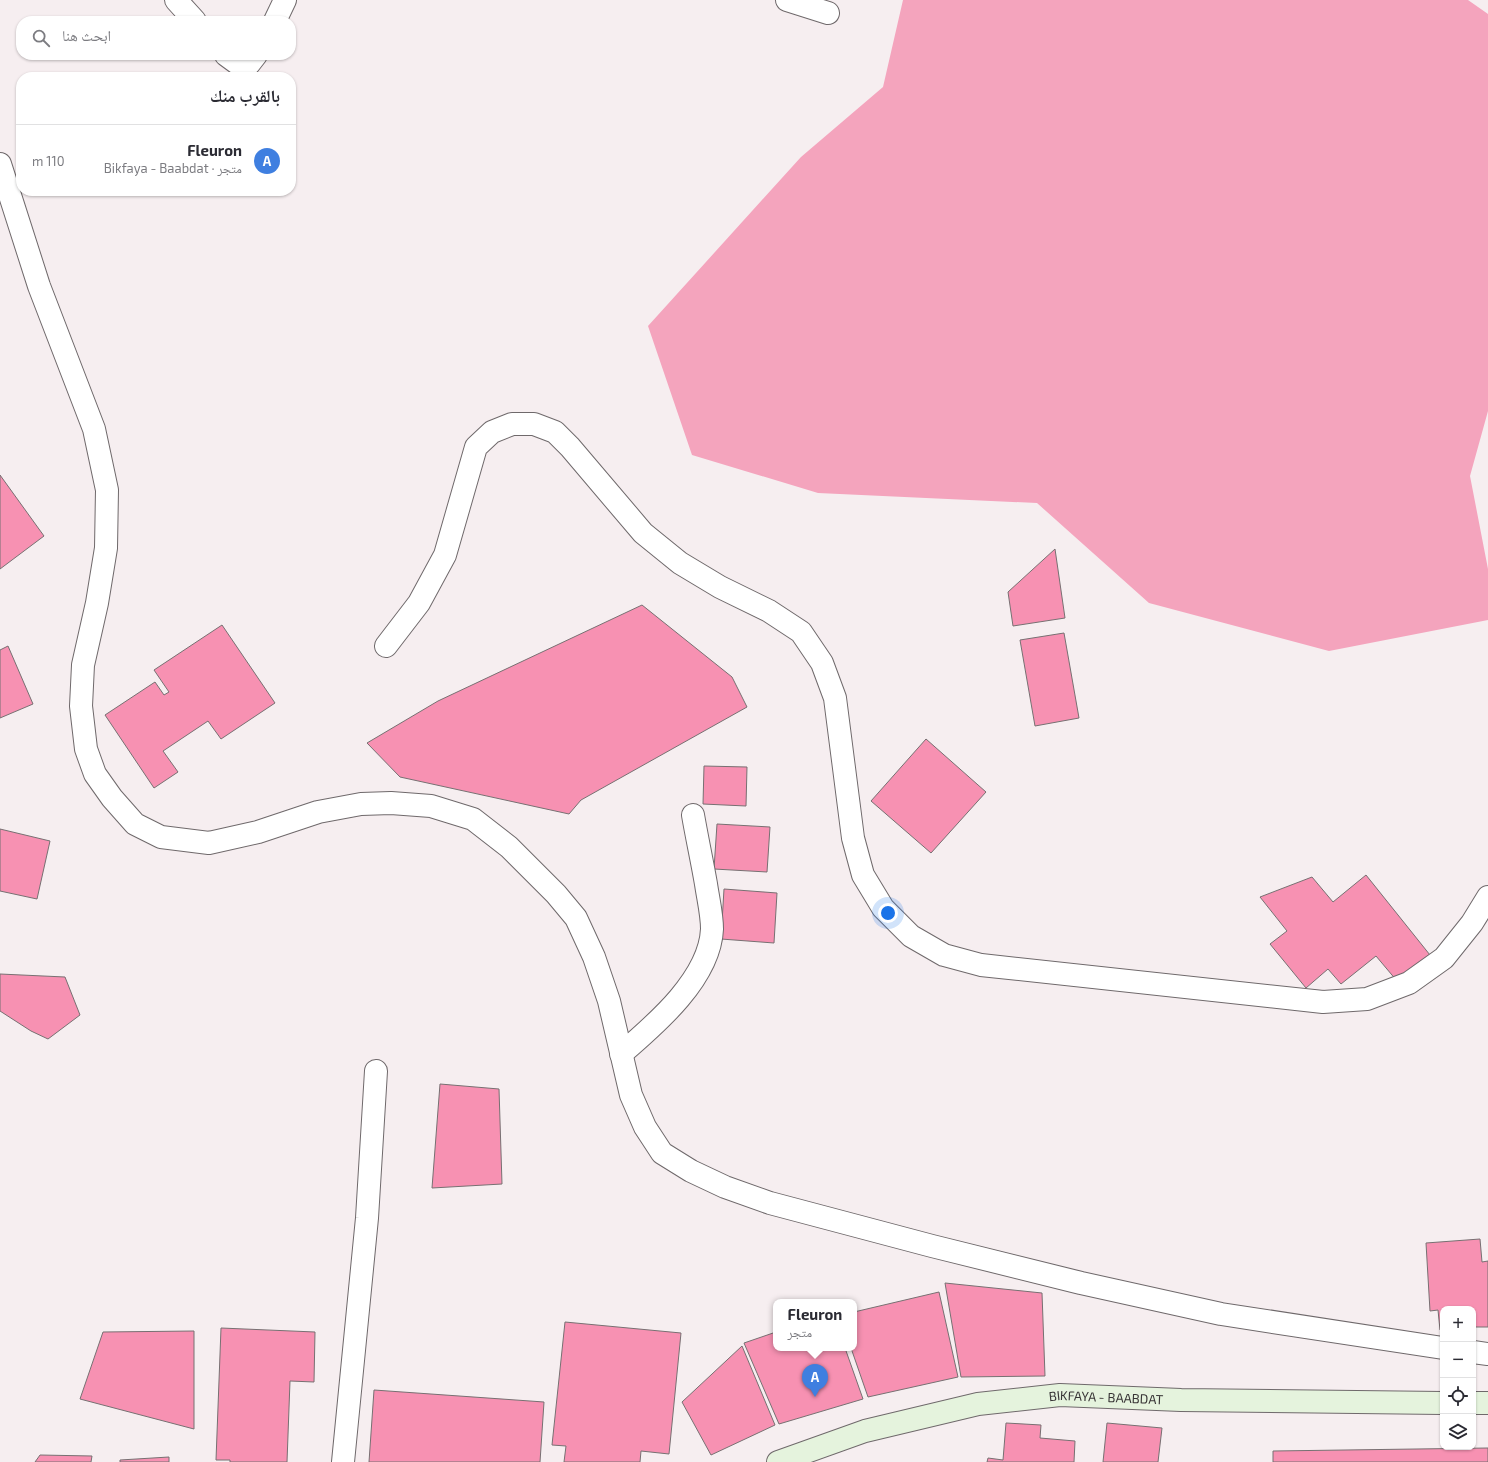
<!DOCTYPE html>
<html lang="ar">
<meta charset="utf-8">
<style>
body{margin:0;font-family:"Exo 2","Noto Naskh Arabic",sans-serif;background:#f7f7f7;color:#2b2b33;direction:rtl}
.controls{position:absolute;right:12px;bottom:12px;display:grid;overflow:hidden;border-radius:8px;box-shadow:0 1px 3px #0004}
.controls button{width:36px;height:36px;display:grid;place-items:center;padding:0;border:0;border-bottom:1px solid #e1e1e2;background:#fff;color:#2b2b33;font:20px sans-serif}
.you{position:absolute;left:888px;top:913px;width:14px;height:14px;margin:-10px;border:3px solid #fff;border-radius:50%;background:#1a73e8;box-shadow:0 0 0 6px #1a73e833}
.badge{display:grid;place-items:center;width:26px;height:26px;border-radius:50%;background:#2563eb;color:#fff;font-size:13px;font-weight:700}
.pin{position:absolute;translate:-50% -33px;filter:drop-shadow(0 1px 2px #0008)}
.pin::after{content:'';position:absolute;top:21px;width:14px;height:12px;background:inherit;clip-path:polygon(0 0,100% 0,50% 100%)}
.popup{position:absolute;left:773px;top:1299px;width:84px;height:52px;box-sizing:border-box;display:grid;place-content:center;border-radius:8px;background:#fff;filter:drop-shadow(0 1px 3px #0005);font-size:13px;white-space:nowrap;color:#7c7c81}
.popup b{font-size:15px;color:#2b2b33}
.popup::after{content:'';position:absolute;left:50%;top:100%;margin-left:-8px;border:8px solid transparent;border-top-color:#fff}
.list{margin:0;padding:0;list-style:none}
h2{display:flex;justify-content:space-between;align-items:center;height:52px;margin:0;padding:0 16px;font-size:17px}
h2 small{font-size:13px;font-weight:400;color:#7c7c81}
.list li{display:grid;grid-template-columns:26px 1fr auto;gap:12px;align-items:center;box-sizing:border-box;height:72px;padding:0 16px;border-top:1px solid #e1e1e2}
.list b{display:block;font-size:15px;white-space:nowrap}
.list p{margin:0;font-size:13px;white-space:nowrap;color:#7c7c81}
.list em{font-size:13px;font-style:normal;color:#7c7c81}
.icon{flex:none;width:22px;height:22px;fill:none;stroke:currentColor;stroke-width:2;stroke-linecap:round;stroke-linejoin:round}
.map{position:relative;flex:none;width:1488px;height:1462px;overflow:hidden;direction:ltr}
.search{position:absolute;background:#fff;box-shadow:0 1px 3px #0004;left:16px;top:16px;width:280px;height:44px;display:flex;align-items:center;gap:10px;box-sizing:border-box;padding:0 14px;border-radius:16px;color:#7c7c81;font-size:15px}
.panel{position:absolute;background:#fff;box-shadow:0 1px 3px #0004;left:16px;top:72px;width:280px;height:124px;border-radius:16px;direction:rtl}
.map>svg:first-child{display:block}
</style>
<div class="map">
<svg width="1488" height="1462" viewBox="0 0 1488 1462">
<rect width="100%" height="100%" fill="#f6eef0"/>
<!-- green -->
<path fill="#f4a4bd" d="M903,0H1468L1488,14V411L1470,476L1488,569V620L1329,651L1149,603L1037,503L818,493L692,455L648,326L801,157L883,87Z"/>
<!-- building -->
<g fill="#f791b2" stroke="#777072">
<path d="M0,475L44,536L0,569Z"/>
<path d="M1055,549L1065,618L1013,626L1008,592Z"/>
<path d="M642,605L732,677L747,707L581,800L569,814L400,777L367,743L438,701Z"/>
<path d="M222,625L275,703L221,739L208,721L163,751L178,772L154,788L105,715L155,682L164,695L169,692L154,670Z"/>
<path d="M1064,633L1079,718L1035,726L1020,640Z"/>
<path d="M8,646L33,704L0,718V650Z"/>
<path d="M926,739L986,792L931,853L871,801Z"/>
<path d="M704,766L747,767L746,806L703,804Z"/>
<path d="M717,824L770,827L767,872L714,869Z"/>
<path d="M0,829L50,841L37,899L0,891Z"/>
<path d="M1366,875L1430,955L1397,981L1376,956L1341,984L1328,969L1306,988L1270,944L1287,931L1260,897L1312,877L1333,902Z"/>
<path d="M724,889L777,893L774,943L721,939Z"/>
<path d="M0,974L65,977L80,1015L48,1039L31,1031L0,1011Z"/>
<path d="M440,1084L499,1089L502,1184L432,1188Z"/>
<path d="M1480,1239L1482,1262L1488,1261V1327H1473V1337V1309H1443V1329L1440,1330L1438,1310L1430,1311L1426,1243Z"/>
<path d="M945,1283L1042,1293L1045,1376L961,1377Z"/>
<path d="M939,1292L958,1377L868,1397L851,1348H854V1312Z"/>
<path d="M565,1322L681,1333L669,1454L641,1451L640,1462H564L566,1446L552,1445Z"/>
<path d="M221,1328L315,1332L314,1382L290,1381L287,1462H230V1460H216Z"/>
<path d="M194,1331V1429L80,1399L103,1332Z"/>
<path d="M776,1332V1348H845L863,1399L779,1424L744,1343Z"/>
<path d="M742,1346L775,1425L711,1455L682,1402Z"/>
<path d="M374,1390L544,1402L540,1462H369Z"/>
<path d="M1006,1423L1041,1425L1040,1438L1075,1441L1074,1462H987L988,1458L1003,1460Z"/>
<path d="M1107,1423L1162,1428L1158,1462H1103Z"/>
<path d="M1488,1448V1462H1273V1451Z"/>
<path d="M40,1455L92,1456L91,1462H35Z"/>
<path d="M169,1457V1462H120V1460Z"/>
</g>
<g fill="none" stroke-linecap="round" stroke-linejoin="round">
<!-- minor casing -->
<g stroke="#6f696b" stroke-width="24">
<g id="minor">
<path d="M176,0L195,21"/>
<path d="M787,0L828,13"/>
<path d="M275,21L285,0"/>
<path d="M226,55L241,66L249,64L256,55"/>
<path d="M386,646L419,603L445,555L476,447L492,432L512,424H534L555,432L570,447L643,533L680,563L720,587L769,611L801,632L822,663L835,698L853,838L863,875L883,908L911,936L944,955L981,965L1323,1002L1367,999L1409,983L1444,958L1472,923L1488,897"/>
<path d="M621,1054C656,1024 710,978 712,929C712,914 708,898 706,884C702,861 697,838 693,815"/>
<path d="M343,1462L367,1218L376,1071"/>
</g>
</g>
<!-- tertiary casing -->
<g stroke="#6f696b" stroke-width="24">
<g id="tertiary">
<path d="M0,164L39,286L94,429L107,490L106,548L97,603L83,665L81,706L86,749L95,774L112,798L135,824L161,837L209,843L258,832L318,812L361,804L391,803L431,806L473,819L509,847L556,894L576,918L594,957L609,1001L631,1095L645,1127L662,1153L691,1171L725,1187L770,1203L932,1246L1081,1283L1221,1314L1443,1348"/>
<path d="M1473,1352L1488,1354"/>
</g>
</g>
<!-- secondary casing -->
<g stroke="#6f696b" stroke-width="24">
<g id="secondary">
<path d="M1473,1403H1488"/>
<path id="s1" d="M778,1462L865,1431L978,1404L1060,1395L1181,1400L1443,1403"/>
</g>
</g>
<!-- minor -->
<use href="#minor" stroke="#fff" stroke-width="22"/>
<!-- tertiary -->
<use href="#tertiary" stroke="#fff" stroke-width="22"/>
<!-- secondary -->
<use href="#secondary" stroke="#e5f3dd" stroke-width="22"/>
</g>
<g text-anchor="middle" stroke-width="3" stroke-linejoin="round" paint-order="stroke">
<!-- street labels -->
<g font-size="13" fill="#383536" stroke="#fffdfe">
<text dy="5" stroke="none"><textPath href="#s1" startOffset="337">BIKFAYA - BAABDAT</textPath></text>
</g>
</g>
</svg>
<div class="controls">
<button>+</button>
<button>−</button>
<button><svg class="icon" aria-label="locate" viewBox="0 0 24 24"><circle cx="12" cy="12" r="6"/><path d="M12 2v4M12 18v4M2 12h4M18 12h4"/></svg></button>
<button><svg class="icon" aria-label="layers" viewBox="0 0 24 24"><path d="M12 4l9 5-9 5-9-5zM3 14l9 5 9-5"/></svg></button>
</div>
<div class="you"></div>
<div class="pin badge" style="left:815px;top:1397px;background:#3f7fe0">A</div>
<div class="popup"><b>Fleuron</b>متجر</div>
<div class="search"><svg class="icon" aria-label="search" viewBox="0 0 24 24"><circle cx="10" cy="10" r="6"/><path d="M15 15l6 6"/></svg>ابحث هنا</div>
<section class="panel">
<h2>بالقرب منك<small></small></h2>
<ul class="list">
<li><span class="badge" style="background:#3f7fe0">A</span><div><b>Fleuron</b><p>متجر · Bikfaya - Baabdat</p></div><em>110 m</em></li>
</ul>
</section>
</div>
